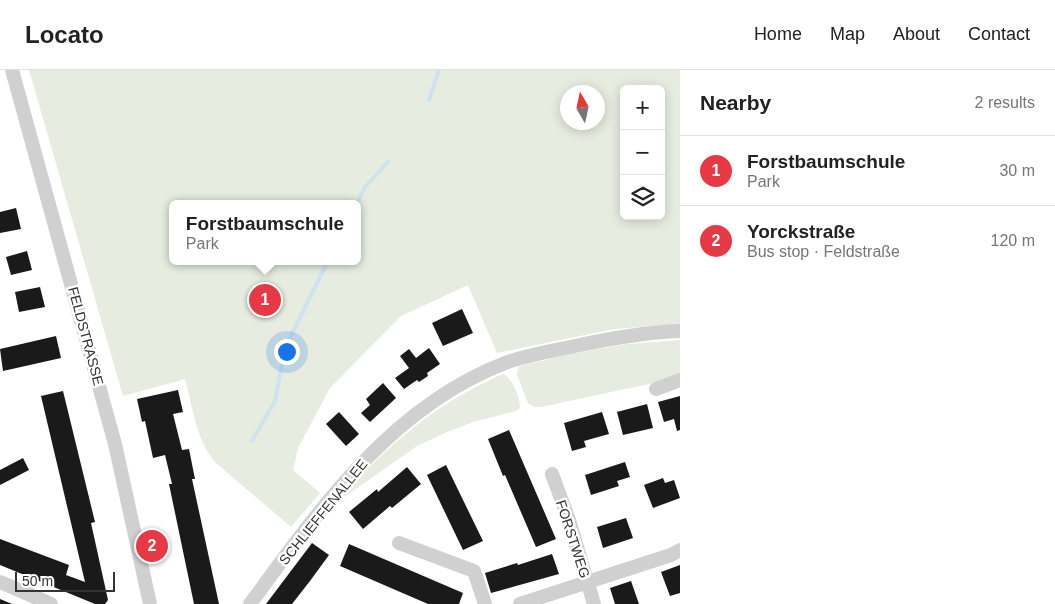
<!DOCTYPE html>
<meta charset="utf-8">
<style>
body{margin:0;font-family:Helvetica,sans-serif;background:#f6f6f6;color:#222}
.controls{position:absolute;right:15px;top:15px;display:grid;overflow:hidden;border-radius:8px;box-shadow:0 2px 12px #0003}
.controls button{width:45px;height:45px;display:grid;place-items:center;padding:0;border:0;border-bottom:1px solid #e0e0e0;background:#fff;color:#222;font:25px sans-serif}
.compass{position:absolute;left:560px;top:15px;width:45px;height:45px;border-radius:50%;background:#fff;box-shadow:0 2px 12px #0003;rotate:351deg}
.scale{position:absolute;left:15px;bottom:12px;width:100px;box-sizing:border-box;padding-left:5px;border:2px solid #333;border-top:0;font-size:14px;line-height:18px;white-space:nowrap;color:#333;-webkit-text-stroke:4px #fff;paint-order:stroke}
.you{position:absolute;left:286px;top:281px;width:18px;height:18px;margin:-12px;border:4px solid #fff;border-radius:50%;background:#1a73e8;box-shadow:0 0 0 8px #1a73e833}
.badge{display:grid;place-items:center;width:32px;height:32px;border-radius:50%;background:#e63946;color:#fff;font-size:16px;font-weight:700}
.pin{position:absolute;translate:-50% -50%;border:2px solid #fff;box-shadow:0 1px 5px #0006}
.popup{position:absolute;left:169px;top:130px;width:192px;height:65px;box-sizing:border-box;display:grid;place-content:center;border-radius:8px;background:#fff;filter:drop-shadow(0 1px 4px #0005);font-size:16px;white-space:nowrap;color:#767676}
.popup b{font-size:19px;color:#222}
.popup::after{content:'';position:absolute;left:50%;top:100%;margin-left:-10px;border:10px solid transparent;border-top-color:#fff}
.list{margin:0;padding:0;list-style:none}
h2{display:flex;justify-content:space-between;align-items:center;height:65px;margin:0;padding:0 20px;font-size:21px}
h2 small{font-size:16px;font-weight:400;color:#767676}
.list li{display:grid;grid-template-columns:32px 1fr auto;gap:15px;align-items:center;box-sizing:border-box;height:70px;padding:0 20px;border-top:1px solid #e0e0e0}
.list b{display:block;font-size:19px;white-space:nowrap}
.list p{margin:0;font-size:16px;white-space:nowrap;color:#767676}
.list em{font-size:16px;font-style:normal;color:#767676}
.icon{flex:none;width:28px;height:28px;fill:none;stroke:currentColor;stroke-width:2;stroke-linecap:round;stroke-linejoin:round}
.map{position:relative;flex:none;width:680px;height:534px;overflow:hidden}
header{display:flex;align-items:center;gap:30px;box-sizing:border-box;height:70px;padding:0 25px;background:#fff;border-bottom:1px solid #e0e0e0}
header strong{font-size:24px}
nav{display:flex;gap:28px;margin-inline-start:auto;font-size:18px}
main{display:flex}
aside{flex:1;background:#fff}
.map>svg:first-child{display:block}
</style>
<header>
<strong>Locato</strong>
<nav><a>Home</a><a>Map</a><a>About</a><a>Contact</a></nav>
</header>
<main>
<div class="map">
<svg width="680" height="534" viewBox="0 0 680 534">
<rect width="100%" height="100%" fill="#fff"/>
<!-- green -->
<g fill="#e6ecdf" fill-rule="evenodd">
<path d="M29,0H680V254L614,259L497,283L468,215L401,246L330,318L298,378L293,400L320,423L291,457L216,393C196,371 193,337 185,309L123,326ZM624,19H661V146H624ZM568,22H598V52H568ZM172,134H358V191H172Z"/>
<path d="M680,270V305L663,311L541,337H534L528,333L517,305L518,298L520,296L570,284L628,274Z"/>
<path d="M503,304C513,308 520,328 520,338L516,341L473,352L445,363L417,376L343,428L342,425C382,383 423,344 476,317C485,313 494,307 503,304Z"/>
</g>
<g fill="none" stroke-linecap="round" stroke-linejoin="round">
<!-- stream -->
<g stroke="#cfe2ee" stroke-width="4">
<path d="M429,30L439,0"/>
<path d="M357,134L365,117L388,92"/>
<path d="M252,371L275,331L285,278L328,191"/>
</g>
</g>
<!-- building -->
<g fill="#1a1a1a">
<path d="M16,138L21,159L0,163V142Z"/>
<path d="M27,181L32,200L11,205L6,187Z"/>
<path d="M40,217L45,237L19,242L15,222Z"/>
<path d="M462,239L473,263L443,276L432,253Z"/>
<path d="M56,266L61,288L3,301L0,279Z"/>
<path d="M429,278L440,294L427,303L428,306L419,312L417,310L404,319L395,308L409,298L400,286L409,279L416,288Z"/>
<path d="M383,313L396,328L370,352L361,343L370,335L366,329Z"/>
<path d="M178,320L183,342L173,344L182,380L189,379L195,409H192L219,534H194L169,414H172L165,385L153,388L145,351L142,352L137,329Z"/>
<path d="M63,321L95,452L91,453L108,530L105,534H95L0,495V469L69,495L66,505L85,512L41,326Z"/>
<path d="M680,326V360L677,361L674,349L664,352L658,332Z"/>
<path d="M647,334L653,358L623,365L617,342Z"/>
<path d="M339,342L359,364L346,376L326,354Z"/>
<path d="M602,342L609,364L584,371L586,377L572,381L564,353Z"/>
<path d="M509,360L556,469L536,477L505,405L503,406L488,369Z"/>
<path d="M23,388L29,400L0,415V400Z"/>
<path d="M625,392L630,407L617,411L619,416L591,425L585,405Z"/>
<path d="M446,395L483,471L463,480L427,405Z"/>
<path d="M407,397L421,414L392,438L390,436L363,459L349,442L377,419L378,422Z"/>
<path d="M663,408L665,413L674,410L680,428L653,438L644,415Z"/>
<path d="M626,448L633,468L603,478L597,457Z"/>
<path d="M312,473L329,485L310,511L292,534H266Z"/>
<path d="M349,474L463,523L459,534H428L340,496Z"/>
<path d="M552,484L559,504L491,523L485,503L517,493L518,495Z"/>
<path d="M680,495V523L670,526L661,502Z"/>
<path d="M631,511L639,534H615L610,518Z"/>
<path d="M0,529L12,534H0Z"/>
</g>
<g fill="none" stroke-linecap="round" stroke-linejoin="round">
<!-- minor -->
<g stroke="#d0d0d0" stroke-width="14">
<path d="M12,0L115,374L150,534"/>
<path d="M656,319L680,310"/>
<path d="M552,404L569,450L594,534"/>
<path d="M399,473L474,501L485,534"/>
<path d="M0,512L51,534"/>
<path d="M250,534C320,439 391,337 505,293C527,285 552,281 575,276C609,269 645,262 680,261"/>
<path d="M520,534L671,485L680,480"/>
</g>
</g>
<g text-anchor="middle" stroke-width="5" stroke-linejoin="round" paint-order="stroke">
<!-- street labels -->
<g font-size="14" fill="#333" stroke="#fff">
<text transform="translate(86 266) rotate(75)" y="5">FELDSTRASSE</text>
<text transform="translate(323 442) rotate(-51)" y="5">SCHLIEFFENALLEE</text>
<text transform="translate(573 469) rotate(72)" y="5">FORSTWEG</text>
</g>
</g>
</svg>
<div class="controls">
<button>+</button>
<button>−</button>
<button><svg class="icon" aria-label="layers" viewBox="0 0 24 24"><path d="M12 4l9 5-9 5-9-5zM3 14l9 5 9-5"/></svg></button>
</div>
<svg class="compass" viewBox="-18 -18 36 36"><path d="M0-13l5 13h-10z" fill="#e53935"/><path d="M0 13l5-13h-10z" fill="#767676"/></svg>
<div class="scale">50 m</div>
<div class="you"></div>
<div class="pin badge" style="left:265px;top:230px">1</div>
<div class="popup"><b>Forstbaumschule</b>Park</div>
<div class="pin badge" style="left:152px;top:476px">2</div>
</div>
<aside>
<h2>Nearby<small>2 results</small></h2>
<ul class="list">
<li><span class="badge">1</span><div><b>Forstbaumschule</b><p>Park</p></div><em>30 m</em></li>
<li><span class="badge">2</span><div><b>Yorckstraße</b><p>Bus stop · Feldstraße</p></div><em>120 m</em></li>
</ul>
</aside>
</main>
